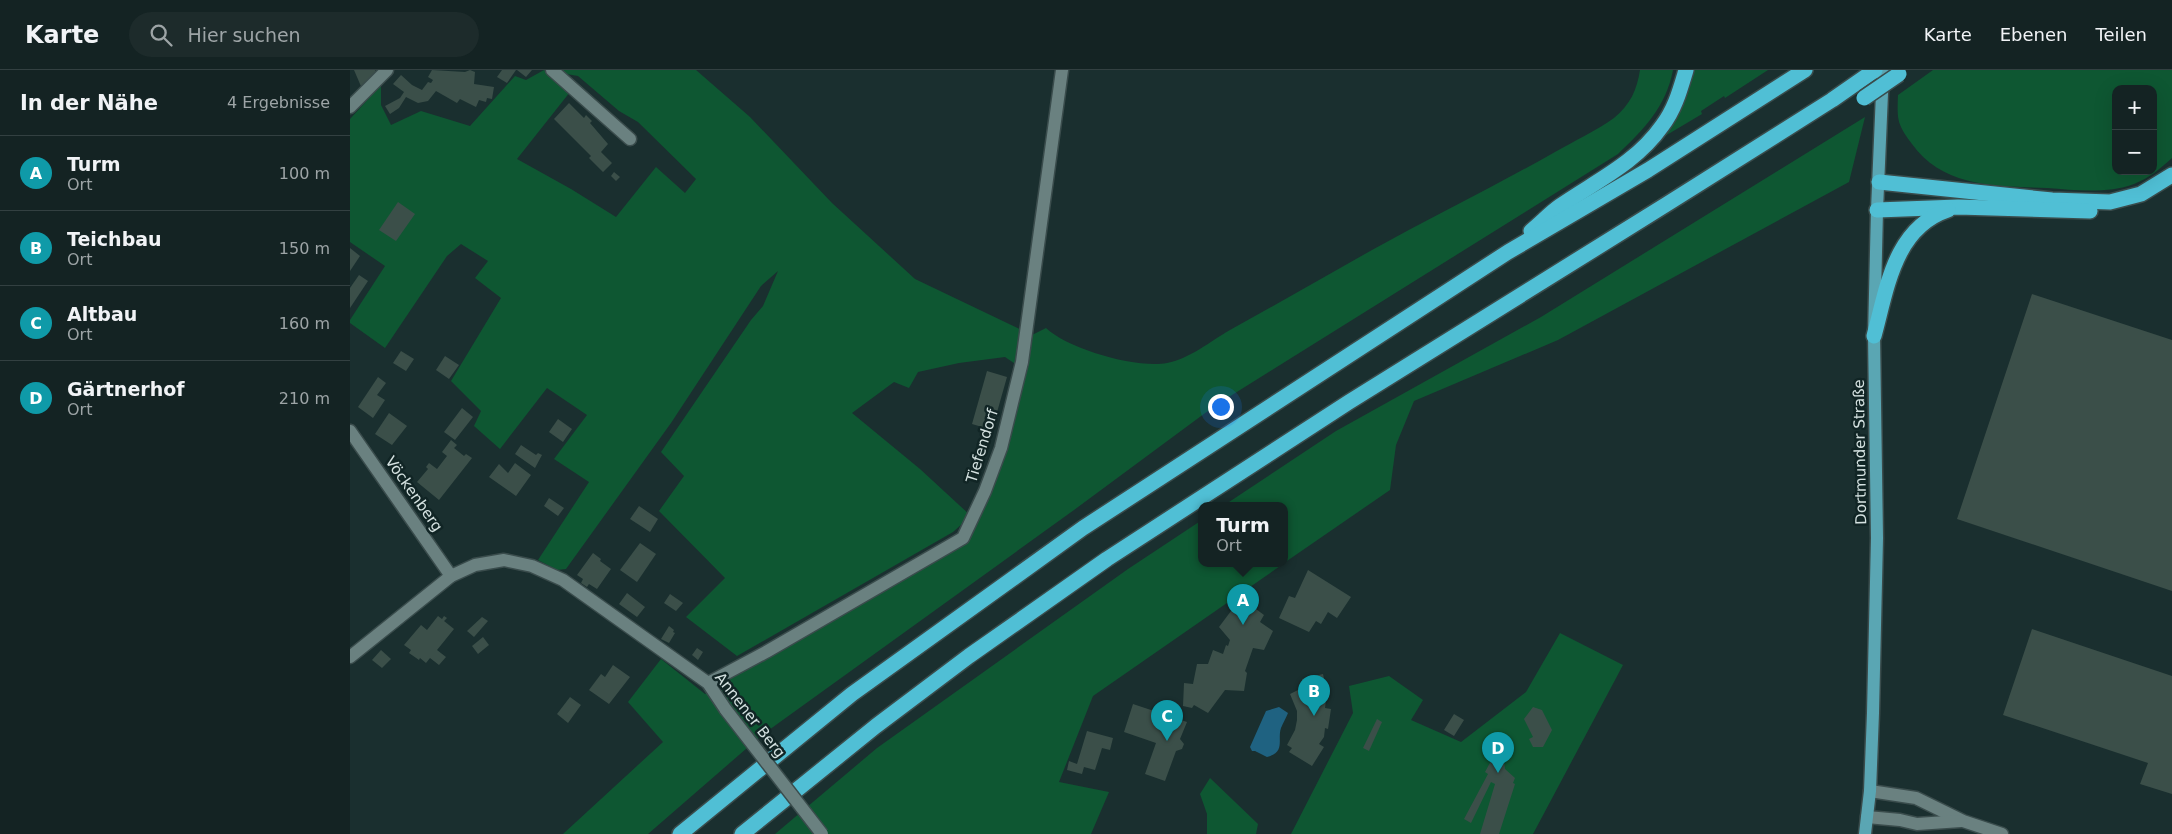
<!DOCTYPE html>
<html lang="de">
<meta charset="utf-8">
<style>
body{margin:0;font-family:"DejaVu Sans",sans-serif;background:#1d2b2b;color:#f1f3f6}
.controls{position:absolute;right:15px;top:15px;display:grid;overflow:hidden;border-radius:10px;box-shadow:0 5px 20px #0002}
.controls button{width:45px;height:45px;display:grid;place-items:center;padding:0;border:0;border-bottom:1px solid #334041;background:#142323;color:#f1f3f6;font:25px sans-serif}
.you{position:absolute;left:870px;top:336px;width:18px;height:18px;margin:-12px;border:4px solid #fff;border-radius:50%;background:#1a73e8;box-shadow:0 0 0 8px #1a73e833}
.badge{display:grid;place-items:center;width:32px;height:32px;border-radius:50%;background:#8c9099;color:#fff;font-size:16px;font-weight:700}
.pin{position:absolute;translate:-50% -41px;filter:drop-shadow(0 1px 2px #0008)}
.pin::after{content:'';position:absolute;top:26px;width:18px;height:15px;background:inherit;clip-path:polygon(0 0,100% 0,50% 100%)}
.popup{position:absolute;left:848px;top:432px;width:90px;height:65px;box-sizing:border-box;display:grid;place-content:center;border-radius:10px;background:#142323;filter:drop-shadow(0 1px 4px #0005);font-size:16px;white-space:nowrap;color:#9da4a6}
.popup b{font-size:19px;color:#f1f3f6}
.popup::after{content:'';position:absolute;left:50%;top:100%;margin-left:-10px;border:10px solid transparent;border-top-color:#142323}
.list{margin:0;padding:0;list-style:none}
h2{display:flex;justify-content:space-between;align-items:center;height:65px;margin:0;padding:0 20px;font-size:21px}
h2 small{font-size:16px;font-weight:400;color:#9da4a6}
.list li{display:grid;grid-template-columns:32px 1fr auto;gap:15px;align-items:center;box-sizing:border-box;height:75px;padding:0 20px;border-top:1px solid #334041}
.list b{display:block;font-size:19px;white-space:nowrap}
.list p{margin:0;font-size:16px;white-space:nowrap;color:#9da4a6}
.list em{font-size:16px;font-style:normal;color:#9da4a6}
.icon{flex:none;width:28px;height:28px;fill:none;stroke:currentColor;stroke-width:2;stroke-linecap:round;stroke-linejoin:round}
.map{position:relative;flex:none;width:1822px;height:764px;overflow:hidden}
header{display:flex;align-items:center;gap:30px;box-sizing:border-box;height:70px;padding:0 25px;background:#142323;border-bottom:1px solid #334041}
header strong{font-size:24px}
nav{display:flex;gap:28px;margin-inline-start:auto;font-size:18px}
.search{width:350px;height:45px;background:#1d2b2b;display:flex;align-items:center;gap:12px;box-sizing:border-box;padding:0 18px;border-radius:28px;color:#9da4a6;font-size:19px}
main{display:flex}
aside{flex:1;background:#142323}
.map>svg:first-child{display:block}
</style>
<header>
<strong>Karte</strong>
<div class="search"><svg class="icon" aria-label="search" viewBox="0 0 24 24"><circle cx="10" cy="10" r="6"/><path d="M15 15l6 6"/></svg>Hier suchen</div>
<nav><a>Karte</a><a>Ebenen</a><a>Teilen</a></nav>
</header>
<main>
<aside>
<h2>In der Nähe<small>4 Ergebnisse</small></h2>
<ul class="list">
<li><span class="badge" style="background:#0f9aa8">A</span><div><b>Turm</b><p>Ort</p></div><em>100 m</em></li>
<li><span class="badge" style="background:#0f9aa8">B</span><div><b>Teichbau</b><p>Ort</p></div><em>150 m</em></li>
<li><span class="badge" style="background:#0f9aa8">C</span><div><b>Altbau</b><p>Ort</p></div><em>160 m</em></li>
<li><span class="badge" style="background:#0f9aa8">D</span><div><b>Gärtnerhof</b><p>Ort</p></div><em>210 m</em></li>
</ul>
</aside>
<div class="map">
<svg width="1822" height="764" viewBox="0 0 1822 764">
<rect width="100%" height="100%" fill="#1a2f2f"/>
<!-- green -->
<g fill="#0e5732" fill-rule="evenodd">
<path d="M194,0L220,22L167,89L221,119L266,147L306,97L335,123L346,109L288,52L269,41L228,6L211,3L208,0H346L400,47L482,133L565,209L682,265L696,258C718,279 787,299 817,293C841,288 859,272 880,260C927,234 974,207 1022,180C1082,147 1145,116 1205,82C1224,71 1246,61 1264,48C1280,35 1287,20 1290,0H1323C1316,37 1294,59 1268,84L866,335L724,440L412,665L298,764H213L313,672L278,632L311,589L355,624L620,465L677,302L655,287L609,293L568,302L559,318L544,312L502,343L570,399L621,446L603,462L387,586L336,547L375,508L309,441L334,406L311,382L401,250L413,236L428,201L411,216L321,353L216,499L207,500L188,490L239,412L204,389L237,345L197,318L150,379L124,356L131,341L101,311L151,228L125,208L138,191L111,174L97,186L35,278L0,253V250L35,196L0,172V49L31,15V35L41,55L71,41L120,56L165,6L176,10Z"/>
<path d="M1341,0H1418L1375,28L1374,26L1351,41L1352,44L1310,69Z"/>
<path d="M1583,0H1822V88C1810,99 1799,108 1784,114C1757,124 1725,120 1697,118C1648,116 1593,118 1562,74C1547,54 1547,50 1548,25ZM1766,19H1803V101H1766Z"/>
<path d="M1515,47L1499,112L1208,270L1064,331L1046,375L1040,420L934,493V436H873L986,361L1191,247Z"/>
<path d="M852,450V494H933L743,626L709,712L759,722L741,764H425L527,678L778,499Z"/>
<path d="M1210,563L1273,595L1183,764H941L1003,643L999,616L1039,606L1073,630L1061,650L1111,672L1176,622Z"/>
<path d="M860,708L908,754L906,764H857V744L850,724Z"/>
</g>
<!-- water -->
<path fill="#1f6281" d="M929,637L938,643C936,648 933,653 931,658C927,670 936,682 917,687L905,681H902L900,677L916,641Z"/>
<!-- building -->
<g fill="#3b4f49">
<path d="M4,0H25L29,5L13,21Z"/>
<path d="M82,0L115,2L120,0L125,2L124,14L144,17L142,29L137,28L136,32L129,30L126,37L110,29L107,33L86,21L78,31L68,33L56,27L49,38L40,44L35,36L50,28L54,22L43,14L51,5L62,15L72,20L78,12L81,13L83,10L78,7Z"/>
<path d="M152,0H166L157,13L147,7Z"/>
<path d="M167,0H182L176,7Z"/>
<path d="M219,33L234,48L236,45L242,51L240,53L258,74L251,82L262,93L253,102L239,88L241,86L204,49Z"/>
<path d="M264,102L270,107L266,111L261,106Z"/>
<path d="M48,132L65,144L46,171L29,160Z"/>
<path d="M0,178L10,186L0,201Z"/>
<path d="M9,205L18,211L0,238V218Z"/>
<path d="M1682,224L1822,270V521L1607,449Z"/>
<path d="M51,281L64,289L56,301L43,293Z"/>
<path d="M95,286L109,295L99,309L86,300Z"/>
<path d="M637,301L657,307L642,360L622,354Z"/>
<path d="M28,307L36,313L27,325L35,330L23,348L8,337Z"/>
<path d="M112,338L123,347L105,370L94,362Z"/>
<path d="M39,343L57,356L42,375L25,364Z"/>
<path d="M208,349L222,359L213,372L199,362Z"/>
<path d="M101,370L107,375L104,378L114,386L116,384L122,388L89,430L67,412L78,399L76,397L79,393L87,399L97,386L92,382Z"/>
<path d="M171,375L186,385L188,383L192,385L185,398L165,384Z"/>
<path d="M165,393L181,405L166,426L139,407L149,394L158,403Z"/>
<path d="M199,428L214,438L208,446L194,436Z"/>
<path d="M289,436L308,449L300,462L280,449Z"/>
<path d="M290,473L306,484L287,512L270,500Z"/>
<path d="M243,483L251,489L250,491L261,499L247,519L239,514L237,517L231,513L233,509L227,505Z"/>
<path d="M958,500L1001,527L987,548L978,542L971,554L966,551L959,562L929,548L939,526L945,528Z"/>
<path d="M277,523L295,537L287,547L269,534Z"/>
<path d="M320,524L333,533L326,541L314,533Z"/>
<path d="M887,533L902,536L914,545L910,552L923,561L914,580L903,578L895,601L897,603L894,621L875,620L858,643L844,635L842,638L833,636L834,613L843,614L847,594H858L863,580L873,584L876,575L878,576L880,570L869,557Z"/>
<path d="M88,546L92,549L94,546L97,548L94,551L104,559L87,580L96,587L89,595L80,588L76,593L70,588L69,590L59,583L61,580L54,575L71,555L77,560Z"/>
<path d="M132,547L138,551L124,567L117,561Z"/>
<path d="M319,556L324,560L323,562L325,563L319,573L311,569Z"/>
<path d="M1682,559L1822,606V724L1790,714L1798,693L1653,645Z"/>
<path d="M133,567L139,575L128,584L122,576Z"/>
<path d="M347,578L353,582L348,590L342,585Z"/>
<path d="M31,580L41,589L32,598L22,590Z"/>
<path d="M263,595L280,607L259,634L239,620L251,604L255,607Z"/>
<path d="M973,604L977,622H974L976,630L975,638L981,639L978,659L975,658L974,667L969,674L974,677L962,696L939,682L942,678L937,675L945,660L947,650V641L940,624L954,617L952,609Z"/>
<path d="M220,627L231,635L218,653L207,644Z"/>
<path d="M783,634L837,652L830,669L834,674L832,679L826,681L815,711L795,704L806,673L774,662Z"/>
<path d="M1183,637L1192,640L1202,660L1193,677H1183L1179,669L1183,667L1174,649Z"/>
<path d="M1104,644L1114,650L1104,666L1094,660Z"/>
<path d="M1027,649L1032,652L1019,681L1013,678Z"/>
<path d="M737,661L763,668L760,680L752,678L745,700L734,697L732,704L717,700L719,691L727,694Z"/>
<path d="M1142,689L1154,690L1155,699L1165,708L1163,713L1165,714L1149,764H1130L1145,714L1141,712L1121,753L1114,749L1138,704L1135,702Z"/>
</g>
<g fill="none" stroke-linecap="round" stroke-linejoin="round">
<!-- minor casing -->
<g stroke="#3a4c4c" stroke-width="15">
<g id="minor">
<path d="M202,0L280,69"/>
<path d="M0,37L37,0"/>
<path d="M0,361L101,506"/>
<path d="M0,587L101,506L125,495L154,490L182,496L213,510L358,613L376,640"/>
<path d="M358,613L416,582L613,468L635,421L651,378L672,292L712,0"/>
<path d="M1520,721L1566,728L1613,751L1652,764"/>
<path d="M1517,747L1550,750L1567,754L1611,751"/>
</g>
</g>
<!-- major casing -->
<g stroke="#3a4c4c" stroke-width="15">
<path id="major" d="M1515,764L1520,721L1523,643L1527,468L1524,266L1527,140L1533,0"/>
</g>
<!-- highway casing -->
<g stroke="#3a4c4c" stroke-width="18">
<g id="highway">
<path d="M1529,112L1702,130L1760,132L1791,124L1822,105"/>
<path d="M1527,140L1608,137L1740,141"/>
<path d="M1181,161C1191,153 1200,143 1210,136C1246,111 1286,93 1312,56C1325,39 1330,20 1336,0"/>
<path d="M1524,266C1537,219 1544,158 1598,140"/>
<path d="M330,764L502,624L733,458L1158,182L1298,100L1455,0"/>
<path d="M392,764L526,656L619,586L757,489L999,332L1317,134L1482,30L1525,0"/>
</g>
</g>
<!-- minor -->
<use href="#minor" stroke="#6a8180" stroke-width="12"/>
<!-- major -->
<use href="#major" stroke="#5aa6b3" stroke-width="12"/>
<!-- highway -->
<use href="#highway" stroke="#50bfd5" stroke-width="15"/>
<!-- minor-bridge casing -->
<g stroke="#3a4c4c" stroke-width="15" stroke-linecap="butt">
<path id="minor-bridge" d="M376,640L472,764"/>
</g>
<!-- highway-bridge casing -->
<g stroke="#3a4c4c" stroke-width="18" stroke-linecap="butt">
<path id="highway-bridge" d="M1514,28L1549,4"/>
</g>
<!-- minor-bridge -->
<use href="#minor-bridge" stroke="#6a8180" stroke-width="12"/>
<!-- highway-bridge -->
<use href="#highway-bridge" stroke="#50bfd5" stroke-width="15"/>
</g>
<g text-anchor="middle" stroke-width="5" stroke-linejoin="round" paint-order="stroke">
<!-- street labels -->
<g font-size="15" fill="#d5e2e1" stroke="#112525">
<text transform="translate(632 376) rotate(-73)" y="5">Tiefendorf</text>
<text transform="translate(1510 382) rotate(-91)" y="5">Dortmunder Straße</text>
<text transform="translate(64 424) rotate(55)" y="5">Vöckenberg</text>
<text transform="translate(400 645) rotate(52)" y="5">Annener Berg</text>
</g>
</g>
</svg>
<div class="controls">
<button>+</button>
<button>−</button>
</div>
<div class="you"></div>
<div class="pin badge" style="left:893px;top:555px;background:#0f9aa8">A</div>
<div class="popup"><b>Turm</b>Ort</div>
<div class="pin badge" style="left:964px;top:646px;background:#0f9aa8">B</div>
<div class="pin badge" style="left:817px;top:671px;background:#0f9aa8">C</div>
<div class="pin badge" style="left:1148px;top:703px;background:#0f9aa8">D</div>
</div>
</main>
